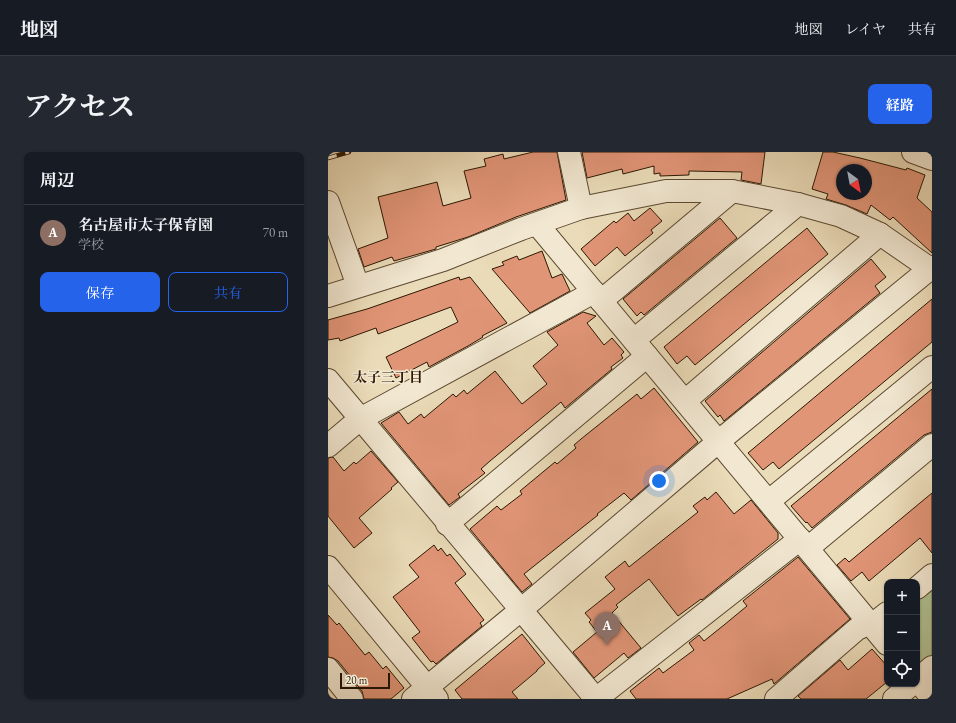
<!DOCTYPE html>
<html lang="ja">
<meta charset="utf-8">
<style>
body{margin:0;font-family:"EB Garamond","Noto Serif JP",serif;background:#242831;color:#f1f3f6}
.controls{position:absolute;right:12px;bottom:12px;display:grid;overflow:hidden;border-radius:8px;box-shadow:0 1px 3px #0004}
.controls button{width:36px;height:36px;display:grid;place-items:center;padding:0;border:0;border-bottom:1px solid #363941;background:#171b24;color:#f1f3f6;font:20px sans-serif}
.compass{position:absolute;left:508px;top:12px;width:36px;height:36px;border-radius:50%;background:#171b24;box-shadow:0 1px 3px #0004;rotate:148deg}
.scale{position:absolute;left:12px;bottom:10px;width:50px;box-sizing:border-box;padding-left:4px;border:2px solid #2b1702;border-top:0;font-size:11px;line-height:14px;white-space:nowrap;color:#2b1702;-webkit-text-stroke:3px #f2e8d2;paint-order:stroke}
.you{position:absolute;left:331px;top:329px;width:14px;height:14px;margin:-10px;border:3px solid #fff;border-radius:50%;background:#1a73e8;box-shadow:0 0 0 6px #1a73e833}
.badge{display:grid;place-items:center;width:26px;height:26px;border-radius:50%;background:#2563eb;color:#fff;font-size:13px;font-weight:700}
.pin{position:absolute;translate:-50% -33px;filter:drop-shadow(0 1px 2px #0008)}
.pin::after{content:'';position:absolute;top:21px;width:14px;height:12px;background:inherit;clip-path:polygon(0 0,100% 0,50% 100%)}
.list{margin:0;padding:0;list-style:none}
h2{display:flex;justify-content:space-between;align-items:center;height:52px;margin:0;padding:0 16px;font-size:17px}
h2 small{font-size:13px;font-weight:400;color:#9ea1a6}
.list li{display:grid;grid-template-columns:26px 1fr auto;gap:12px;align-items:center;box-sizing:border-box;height:56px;padding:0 16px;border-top:1px solid #363941}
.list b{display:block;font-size:15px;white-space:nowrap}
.list p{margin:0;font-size:13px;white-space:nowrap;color:#9ea1a6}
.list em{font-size:13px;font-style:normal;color:#9ea1a6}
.actions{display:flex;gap:8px;padding:12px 16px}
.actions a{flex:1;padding:9px 0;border:1px solid #2563eb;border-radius:8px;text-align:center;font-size:14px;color:#2563eb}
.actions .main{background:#2563eb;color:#fff}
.icon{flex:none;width:22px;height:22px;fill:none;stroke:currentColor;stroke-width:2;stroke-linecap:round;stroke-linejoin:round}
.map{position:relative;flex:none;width:604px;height:547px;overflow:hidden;border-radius:8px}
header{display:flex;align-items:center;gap:24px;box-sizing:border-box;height:56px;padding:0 20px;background:#171b24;border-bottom:1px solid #363941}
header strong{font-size:19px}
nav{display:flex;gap:22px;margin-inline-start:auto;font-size:14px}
.intro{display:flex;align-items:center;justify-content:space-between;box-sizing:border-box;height:96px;padding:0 24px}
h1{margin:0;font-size:28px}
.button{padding:10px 18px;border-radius:8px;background:#2563eb;color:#fff;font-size:14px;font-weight:700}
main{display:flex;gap:24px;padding:0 24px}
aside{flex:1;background:#171b24;border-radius:8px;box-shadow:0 1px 3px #0004}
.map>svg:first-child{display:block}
</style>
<header>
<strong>地図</strong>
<nav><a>地図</a><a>レイヤ</a><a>共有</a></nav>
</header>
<div class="intro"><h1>アクセス</h1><a class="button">経路</a></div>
<main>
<aside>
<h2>周辺<small></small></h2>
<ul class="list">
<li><span class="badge" style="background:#8d6e63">A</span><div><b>名古屋市太子保育園</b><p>学校</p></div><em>70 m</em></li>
</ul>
<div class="actions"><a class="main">保存</a><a>共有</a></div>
</aside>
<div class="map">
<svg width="604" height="547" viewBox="0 0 604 547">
<rect width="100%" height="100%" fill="#ebdcb9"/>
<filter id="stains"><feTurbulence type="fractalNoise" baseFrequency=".005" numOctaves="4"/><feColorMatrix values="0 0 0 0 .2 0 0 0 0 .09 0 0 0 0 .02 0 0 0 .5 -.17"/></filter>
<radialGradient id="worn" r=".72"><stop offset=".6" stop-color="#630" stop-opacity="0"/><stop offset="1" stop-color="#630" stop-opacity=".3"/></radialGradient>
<!-- green -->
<path fill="#b1c294" stroke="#6e6c4b" d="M604,430V503L593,512H589V442Z"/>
<!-- building -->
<g fill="#e19577" stroke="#2b1702" fill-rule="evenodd">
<path d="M205,0H229L238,48L188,65L140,85L108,95V97L66,109L64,105L36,115L30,97L60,86L50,45L109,30L115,54L143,46L136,19L158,14L156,7L175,2L176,7Z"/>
<path d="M254,0H437L433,32L413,28L414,20L361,19V23L332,24V21L326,22V14L295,22L294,17L259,26Z"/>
<path d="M495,0H505L532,6L578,18L579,16L597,23L589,46L604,60V101L565,65L562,68L543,53L539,62L518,53L498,47L500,42L484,37ZM514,18H538V42H514Z"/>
<path d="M322,56L334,69L323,78L325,81L297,104L289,95L267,114L253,97L286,69L288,71L300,61L306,69Z"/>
<path d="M392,66L409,86L316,163L313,160L309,164L295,147Z"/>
<path d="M479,76L500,102L367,213L359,204L349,212L336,195Z"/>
<path d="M214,99L224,126L234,122L242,139L202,161L164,117L176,113L174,110L189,104L191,108Z"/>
<path d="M543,107L558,125L547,134L552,141L396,269L392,263L390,265L377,249Z"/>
<path d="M131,125L132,128L142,125L179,171L154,184L155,185L140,194L101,215L99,210L68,226L58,205L130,170L123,155L50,182L48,176L12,189L11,186L0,188V168L39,157Z"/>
<path d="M604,147V190L451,317L445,310L435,318L420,301Z"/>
<path d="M255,160L268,164L259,171L276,193L284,186L296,200L293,203L295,206L283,215L284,217L237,256L233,250L162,309L153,317L157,321L130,342L132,345L121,353L53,271L71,260L80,272L93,262L96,266L125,242L128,245L136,238L139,242L167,219L194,252L219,232L205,214L230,193L219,180Z"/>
<path d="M326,236L370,290L303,348L296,341L269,362L270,363L196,422L204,432L194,440L142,377L169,354L173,358L194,342L192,339L227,310L229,312L248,296L246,293L253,287L309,242L313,247Z"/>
<path d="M604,237V280L596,283L484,376L479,370L478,371L463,354Z"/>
<path d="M43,299L70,330L63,336L64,337L31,366L44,381L26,396L0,364V306L5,305L16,319L26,310L28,312Z"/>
<path d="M388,340L406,362L423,348L450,381V387L374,448L373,447L350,464L321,427L288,453L290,455L284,461L313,496L300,506L296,501L266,526L245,500L269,480L261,470L263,468L257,461L287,437L277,425L297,409L301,415L370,360L365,354L377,345L379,348Z"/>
<path d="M604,341V401L592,386L541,429L534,420L523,429L509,413L517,406L521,410Z"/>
<path d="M106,393L110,399L113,396L119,404L122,402L138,422L127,431L156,468L152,471L154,474L108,512L105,509L103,510L84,486L92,480L65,445L91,425L81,413Z"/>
<path d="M470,405L522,467L446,532L444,527L399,547H308L302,539L331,516L335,521L366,498L361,491L371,483L376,489L396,473L419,454L415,449Z"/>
<path d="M0,463L9,473L11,471L37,503L41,500L55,517L58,514L76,536L63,547H36L34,539L10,509L5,506L0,505Z"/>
<path d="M194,482L217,511L209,518V519L184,540L190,547H134L127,538Z"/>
<path d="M544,497L559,514V530L538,547H473L470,544L512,508L520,518Z"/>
</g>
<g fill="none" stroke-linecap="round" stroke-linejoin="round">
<!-- minor casing -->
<g stroke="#5b4830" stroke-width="24">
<g id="minor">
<path d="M241,0L253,56"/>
<path d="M585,0L604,7"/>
<path d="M0,50L30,134"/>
<path d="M209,72L559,492"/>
<path d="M0,144L115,108L193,77L253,56L338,39H404L470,52L513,64L552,82L604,118"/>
<path d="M273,149L404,39"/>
<path d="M306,188L470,52"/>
<path d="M0,228L268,547"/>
<path d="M357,249L552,82"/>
<path d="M0,294L32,267L266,140"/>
<path d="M441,349L604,215"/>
<path d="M119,372L319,204"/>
<path d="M480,396L604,293"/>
<path d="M0,415L109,547"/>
<path d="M589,436L604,423"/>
<path d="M0,517L24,547"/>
<path d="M589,528L604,546"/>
<path d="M589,528L604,515"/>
<path d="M85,547L194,457L391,289L604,115"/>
<path d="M268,547L472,387"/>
<path d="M448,547L529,477L542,471L549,469L559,461"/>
<path d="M566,547L584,532"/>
</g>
</g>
<!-- minor -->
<use href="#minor" stroke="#f2e8d2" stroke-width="22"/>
<!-- rail casing -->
<g stroke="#2b1702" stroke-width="4.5">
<path id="rail" d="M0,6L21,0"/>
</g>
<!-- rail -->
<use href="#rail" stroke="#f2e8d2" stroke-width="3" stroke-dasharray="9" stroke-linecap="butt"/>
</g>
<g text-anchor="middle" stroke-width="3" stroke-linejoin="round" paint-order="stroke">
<!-- neighbourhood labels -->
<g font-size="14" font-weight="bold" fill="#2b1702" stroke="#f2e8d2">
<text x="60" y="230">太子三丁目</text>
</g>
</g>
<rect width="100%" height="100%" filter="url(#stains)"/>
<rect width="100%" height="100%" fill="url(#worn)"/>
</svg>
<div class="controls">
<button>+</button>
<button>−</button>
<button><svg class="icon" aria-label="locate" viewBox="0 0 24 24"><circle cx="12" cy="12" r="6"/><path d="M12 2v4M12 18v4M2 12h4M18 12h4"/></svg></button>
</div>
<svg class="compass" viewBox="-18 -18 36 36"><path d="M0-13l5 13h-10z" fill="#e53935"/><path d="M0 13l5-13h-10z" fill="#9ea1a6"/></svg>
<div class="scale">20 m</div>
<div class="you"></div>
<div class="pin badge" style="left:279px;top:493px;background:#8d6e63">A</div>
</div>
</main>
